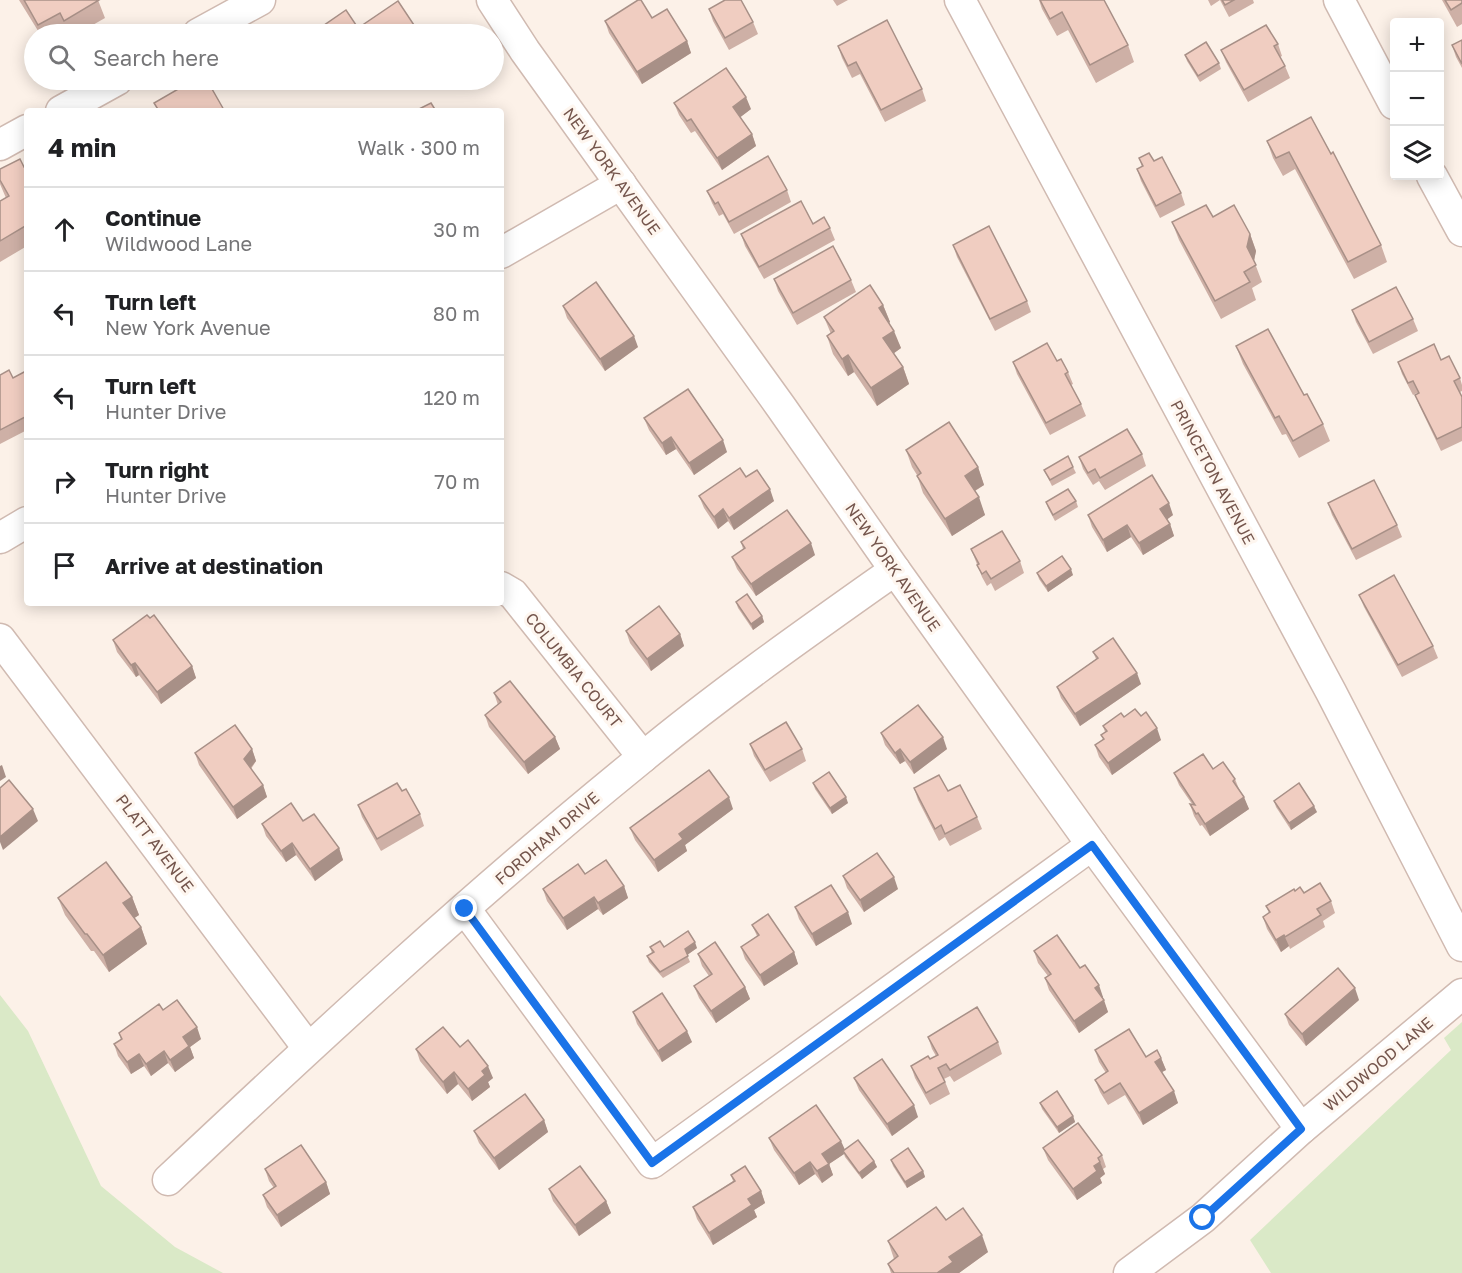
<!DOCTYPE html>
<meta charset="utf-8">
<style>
body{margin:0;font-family:"Golos Text",sans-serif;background:#f6f6f6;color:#202124}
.controls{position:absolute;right:18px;top:18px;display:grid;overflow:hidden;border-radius:6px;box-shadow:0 3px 15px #0003}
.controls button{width:54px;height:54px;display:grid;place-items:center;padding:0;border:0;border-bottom:2px solid #e0e0e0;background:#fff;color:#202124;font:30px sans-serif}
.stop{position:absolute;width:18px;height:18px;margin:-14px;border:4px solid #1a73e8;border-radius:50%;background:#fff}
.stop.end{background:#1a73e8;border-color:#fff;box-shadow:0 2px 6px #0008}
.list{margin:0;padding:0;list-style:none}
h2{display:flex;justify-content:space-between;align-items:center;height:78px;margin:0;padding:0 24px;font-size:26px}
h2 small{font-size:20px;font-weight:400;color:#757577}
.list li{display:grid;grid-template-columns:39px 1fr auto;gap:18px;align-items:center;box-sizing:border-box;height:84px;padding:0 24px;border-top:2px solid #e0e0e0}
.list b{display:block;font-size:22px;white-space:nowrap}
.list p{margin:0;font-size:20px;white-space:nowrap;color:#757577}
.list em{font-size:20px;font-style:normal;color:#757577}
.icon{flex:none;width:33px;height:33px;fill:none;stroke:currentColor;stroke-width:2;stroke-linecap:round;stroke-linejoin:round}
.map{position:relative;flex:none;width:1462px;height:1273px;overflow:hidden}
.search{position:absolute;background:#fff;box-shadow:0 3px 15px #0003;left:24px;top:24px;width:480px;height:66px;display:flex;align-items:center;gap:15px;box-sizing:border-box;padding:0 21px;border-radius:33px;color:#757577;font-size:22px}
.panel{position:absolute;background:#fff;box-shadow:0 3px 15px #0003;left:24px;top:108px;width:480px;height:498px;border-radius:6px}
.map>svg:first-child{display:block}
</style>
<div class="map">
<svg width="1462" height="1273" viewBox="0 0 1462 1273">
<rect width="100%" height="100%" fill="#fcf1e8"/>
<!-- green -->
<g fill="#dae9c7">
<path d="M0,995L28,1031L101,1186L175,1247L223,1273H0Z"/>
<path d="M1462,1022V1273H1271L1250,1240L1451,1050L1444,1038Z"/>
</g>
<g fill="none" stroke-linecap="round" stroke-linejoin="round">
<!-- minor casing -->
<g stroke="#d0bab1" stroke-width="33">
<g id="minor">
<path d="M492,0L525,51L781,407L895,570L1092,845L1301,1129"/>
<path d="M960,0L1331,692L1462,946"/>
<path d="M1339,0L1394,104"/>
<path d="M198,34L260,0"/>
<path d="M61,111L117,80"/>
<path d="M0,145L27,130"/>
<path d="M1432,176L1462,231"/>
<path d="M501,253L621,184"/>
<path d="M0,538L27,522"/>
<path d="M501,587L513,594L643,757"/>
<path d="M0,639L308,1048"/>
<path d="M465,909L652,1163L1092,845"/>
<path d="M168,1180C322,1035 478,891 642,758C723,691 809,631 895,570"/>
<path d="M1129,1273L1203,1218L1301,1129L1462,994"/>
</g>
</g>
<!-- minor -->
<use href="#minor" stroke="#fff" stroke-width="30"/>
</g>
<!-- wall -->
<g fill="#ceb0a6">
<path d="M19,0H98L105,18L77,34H69L66,30L58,34H40Z"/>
<path d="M833,0H848L837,6Z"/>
<path d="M1039,0H1104L1128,45L1134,62L1096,83L1068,30L1057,36L1042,9Z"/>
<path d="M1208,0H1253L1254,3L1229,17L1220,0L1211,6Z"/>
<path d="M1442,0H1462V24L1457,27Z"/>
<path d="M709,9L753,22L758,34L729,50L713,21Z"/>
<path d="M652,18L687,41L691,53L642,84L609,33L605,21Z"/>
<path d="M1462,40V68L1456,57L1452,45Z"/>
<path d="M1278,44L1282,56L1280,57L1285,66L1290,78L1248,102L1226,62L1221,50Z"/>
<path d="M838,46L922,89L926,101L885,122L860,74L852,78L842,58Z"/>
<path d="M1185,55L1219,63L1221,69L1200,82L1187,61Z"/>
<path d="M674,103L751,109L740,117L752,134L756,146L722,170L695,131L691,133L679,115Z"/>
<path d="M1311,117L1381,245L1387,262L1354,279L1295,169L1283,176L1273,158L1267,141Z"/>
<path d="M1139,158L1154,161L1181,193L1185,205L1160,218L1141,181L1137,169L1142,167Z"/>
<path d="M27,165V246L0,262V201L6,198L0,184V169L24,167Z"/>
<path d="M787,190L791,202L734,234L723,214L719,216L712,203L707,191Z"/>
<path d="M1213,217L1250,234L1256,251L1254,261L1262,282L1252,288L1256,300L1221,319L1179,240L1172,222Z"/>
<path d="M813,224L830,228L835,240L764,279L745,246L741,234Z"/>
<path d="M953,245L1027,301L1031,312L995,331L957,257Z"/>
<path d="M774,279L851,280L856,292L797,325L778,291Z"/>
<path d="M883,305L890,322L889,323L901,348L894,353L903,367L909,384L877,406L854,372L848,376L833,354L827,336L831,334L824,317Z"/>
<path d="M563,306L638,347L605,371L567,318Z"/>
<path d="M1352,310L1413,319L1418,331L1373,354L1356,322Z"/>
<path d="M1236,346L1304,395L1323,424L1330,441L1299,458L1286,434L1282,435L1243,364Z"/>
<path d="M1441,360L1460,378L1462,385V391L1460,392L1462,397V441L1441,451L1420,407L1415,395L1418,394L1417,393L1413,395L1402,374L1398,362Z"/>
<path d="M1057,361L1068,372L1073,384L1071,385L1081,404L1086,416L1050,435L1017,374L1013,362Z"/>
<path d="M27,372V430L0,444V375L13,378Z"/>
<path d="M644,418L727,452L694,475L676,449L666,455L649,430Z"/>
<path d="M906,450L978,467L984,485L975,491L985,515L952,536L923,493L917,475L912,467Z"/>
<path d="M1142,454L1146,466L1105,490L1099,481L1093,485L1083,469L1079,457Z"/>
<path d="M1073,467L1076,473L1052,486L1044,470Z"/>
<path d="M746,477L774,501L734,530L728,521L718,529L704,508L699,496Z"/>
<path d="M1076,501L1078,507L1055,521L1048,508L1046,502Z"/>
<path d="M1328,503L1397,525L1402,537L1356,560L1332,515Z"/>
<path d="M1088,515H1173L1167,519L1170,524L1174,536L1143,555L1131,537L1107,552L1092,527Z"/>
<path d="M741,542L815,555L756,596L737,569L732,557L743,549Z"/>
<path d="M971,549L1020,561L1024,573L995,591L991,583L987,586L982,577Z"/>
<path d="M1037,573L1073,575L1048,592L1039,579Z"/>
<path d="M1359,595L1433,646L1438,658L1402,677L1364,607Z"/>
<path d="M736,602L762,616L764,622L753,630L738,608Z"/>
<path d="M626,631L680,634L684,646L651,671L630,643Z"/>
<path d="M113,640L192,666L196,678L161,704L139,675L136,677L117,652Z"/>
<path d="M1093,652L1141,684L1080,726L1061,698L1057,687L1096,659Z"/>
<path d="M494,693L555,737L560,749L528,774L489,727L485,715L498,705Z"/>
<path d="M1141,716L1161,740L1112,775L1099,757L1095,745L1103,739L1101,735L1105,732L1103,726L1124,717Z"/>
<path d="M881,733L947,749L914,774L905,761L900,764L885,745Z"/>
<path d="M750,744L802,749L806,761L770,782L754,756Z"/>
<path d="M252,749L256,761L251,769L263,785L267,797L237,819L199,765L195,753Z"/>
<path d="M1213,769L1235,779L1239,789L1249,809L1210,836L1202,825L1200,826L1194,816L1190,804H1192L1179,785L1174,773Z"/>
<path d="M813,783L848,803L832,814L815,789Z"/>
<path d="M914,788L948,791L977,817L982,829L950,846L945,837L939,841L918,800Z"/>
<path d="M402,791L420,814L424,826L381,851L362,817L358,805Z"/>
<path d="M1274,801L1317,812L1291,830L1276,807Z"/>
<path d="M733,809L685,845L687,851L658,872L635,840L630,828Z"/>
<path d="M303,821L339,848L343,860L315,881L296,855L286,862L266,836L262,824Z"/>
<path d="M585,874L624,886L628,898L603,915L598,909L567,930L547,901L543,889Z"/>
<path d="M843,876L898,889L864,912L847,888Z"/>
<path d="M1295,891L1331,901L1335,913L1323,921L1325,927L1290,949L1289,946L1281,952L1267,929L1263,917L1269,913L1266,906Z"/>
<path d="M132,897L139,915L134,918L141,927L147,944L109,972L94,951H91L65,915L58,898Z"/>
<path d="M795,907L852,924L816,946L799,919Z"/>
<path d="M752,925L794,952L798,964L764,986L745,959L741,947L757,936Z"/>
<path d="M650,947H664L697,948L687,955L690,962L663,978L649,962L647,956L652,953Z"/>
<path d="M1034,951L1080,968L1103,997L1102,998L1108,1012L1079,1033L1049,990L1045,978L1048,976L1038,963Z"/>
<path d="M698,954L745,987L750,999L716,1023L699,998L694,986L709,976L702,966Z"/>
<path d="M1359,1000L1306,1046L1289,1025L1285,1014Z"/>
<path d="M163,1010L201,1039L190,1047L194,1058L175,1072L168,1063L151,1076L144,1066L131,1074L118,1056L114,1044L121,1040L119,1033Z"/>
<path d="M633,1012L692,1042L662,1062L637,1024Z"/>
<path d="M928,1037L998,1042L1002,1054L954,1082L950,1076L944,1079L950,1094L930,1105L915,1078L911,1066L930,1059L936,1056L932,1049Z"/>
<path d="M460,1047L493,1078L488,1082L490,1087L472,1101L458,1084L447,1094L420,1061L416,1049Z"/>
<path d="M1095,1050L1146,1057L1161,1058L1166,1070L1162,1072L1178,1103L1143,1125L1125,1095L1108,1105L1100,1092L1095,1080L1106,1073L1099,1062Z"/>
<path d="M854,1078L918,1117L892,1136L859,1090Z"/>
<path d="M1040,1103L1073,1116L1075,1122L1059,1133L1042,1109Z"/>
<path d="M544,1120L548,1132L499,1170L479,1143L474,1131Z"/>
<path d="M769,1138L845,1150L874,1161L877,1167L862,1179L845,1157L844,1154L829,1164L833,1175L822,1183L815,1174L799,1185L774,1150Z"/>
<path d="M1043,1148L1102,1155L1106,1167L1103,1169L1105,1174L1100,1178L1102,1183L1077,1200L1048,1160Z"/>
<path d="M891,1160L923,1171L925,1177L907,1188L893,1166Z"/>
<path d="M265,1169L326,1182L330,1194L281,1227L267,1207L263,1195L274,1188L269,1181Z"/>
<path d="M731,1175L761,1191L765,1203L754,1210L757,1217L713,1245L697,1219L693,1207L733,1181Z"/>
<path d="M549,1189L606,1201L611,1213L579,1236L553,1201Z"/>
<path d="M946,1220L988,1252L959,1273H891L888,1264L894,1259L888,1241Z"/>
</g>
<!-- shaded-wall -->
<g fill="#a89087">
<path d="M414,25L418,34H407L405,31Z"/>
<path d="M687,41L691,53L642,84L637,72Z"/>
<path d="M385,80H394L387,84Z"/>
<path d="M746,97L751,109L738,119L733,107Z"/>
<path d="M752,134L756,146L722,170L717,158Z"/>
<path d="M1250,234L1256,251L1253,265L1247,247Z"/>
<path d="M883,305L890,322L885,326L879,308Z"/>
<path d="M894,331L901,348L890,356L883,338Z"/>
<path d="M634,336L638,347L605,371L600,359Z"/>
<path d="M848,355L854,372L848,376L842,359Z"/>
<path d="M903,367L909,384L877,406L871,388Z"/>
<path d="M671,437L676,449L666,455L662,443Z"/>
<path d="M723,440L727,452L694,475L689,463Z"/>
<path d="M978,467L984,485L971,493L965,476Z"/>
<path d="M770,489L774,501L734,530L729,518Z"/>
<path d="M979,497L985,515L952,536L945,519Z"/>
<path d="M1169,503L1173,515L1165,521L1160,509Z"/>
<path d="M723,509L728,521L718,529L714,517Z"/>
<path d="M1170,524L1174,536L1143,555L1139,543Z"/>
<path d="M1127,525L1131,537L1107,552L1103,540Z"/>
<path d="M811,543L815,555L756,596L751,584Z"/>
<path d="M1071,569L1073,575L1048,592L1046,586Z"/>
<path d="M762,616L764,622L753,630L751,624Z"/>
<path d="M680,634L684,646L651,671L647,659Z"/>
<path d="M135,663L139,675L136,677L131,665Z"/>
<path d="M192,666L196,678L161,704L157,692Z"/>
<path d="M1137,673L1141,684L1080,726L1075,714Z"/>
<path d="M1157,728L1161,740L1112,775L1108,763Z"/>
<path d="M555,737L560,749L528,774L524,762Z"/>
<path d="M943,737L947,749L914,774L910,762Z"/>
<path d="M252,749L256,761L248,771L244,759Z"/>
<path d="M900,749L905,761L900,764L895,753Z"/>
<path d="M2,765L6,777L0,781V766Z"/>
<path d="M263,785L267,797L237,819L233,807Z"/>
<path d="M729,797L733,809L685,845L687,851L658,872L654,860L679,834Z"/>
<path d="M846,797L848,803L832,814L830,808Z"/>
<path d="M1244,797L1249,809L1210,836L1205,824Z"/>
<path d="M1314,806L1317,812L1291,830L1289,823Z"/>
<path d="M33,809L38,821L3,850L0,842V837Z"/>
<path d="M292,843L296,855L286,862L281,851Z"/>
<path d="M339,848L343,860L315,881L310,869Z"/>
<path d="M894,877L898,889L864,912L860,900Z"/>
<path d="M624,886L628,898L603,915L598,903Z"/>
<path d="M132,897L139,915L130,921L123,903Z"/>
<path d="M594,897L598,909L567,930L563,918Z"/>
<path d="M848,912L852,924L816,946L812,934Z"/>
<path d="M141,927L147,944L109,972L103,955Z"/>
<path d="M1284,935L1289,946L1281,952L1276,940Z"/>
<path d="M695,942L697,948L687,955L685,949Z"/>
<path d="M794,952L798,964L764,986L760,975Z"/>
<path d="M1099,985L1103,997L1100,1000L1095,988Z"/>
<path d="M745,987L750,999L716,1023L711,1011Z"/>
<path d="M1355,988L1359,1000L1306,1046L1302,1034Z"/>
<path d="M1104,1000L1108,1012L1079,1033L1074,1021Z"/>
<path d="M197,1027L201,1039L190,1047L194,1058L175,1072L170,1060L183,1037Z"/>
<path d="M687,1031L692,1042L662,1062L658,1051Z"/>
<path d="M164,1051L168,1063L151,1076L146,1064Z"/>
<path d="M139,1054L144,1066L131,1074L127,1062Z"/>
<path d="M1161,1058L1166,1070L1160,1073L1155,1062Z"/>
<path d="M488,1066L493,1078L488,1082L490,1087L472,1101L468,1089L482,1071Z"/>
<path d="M454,1072L458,1084L447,1094L443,1082Z"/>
<path d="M1174,1091L1178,1103L1143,1125L1139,1113Z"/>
<path d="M914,1105L918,1117L892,1136L887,1124Z"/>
<path d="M1073,1116L1075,1122L1059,1133L1057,1127Z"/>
<path d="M544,1120L548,1132L499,1170L494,1158Z"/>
<path d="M841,1141L846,1152L843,1151L844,1154L829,1164L833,1175L822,1183L817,1171L822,1154Z"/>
<path d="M874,1161L877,1167L862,1179L859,1173Z"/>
<path d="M810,1162L815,1174L799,1185L794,1173Z"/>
<path d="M1100,1162L1105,1174L1100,1178L1102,1183L1077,1200L1073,1189L1094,1166Z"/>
<path d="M923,1171L925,1177L907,1188L905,1182Z"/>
<path d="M326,1182L330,1194L281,1227L277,1215Z"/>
<path d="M761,1191L765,1203L754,1210L757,1217L713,1245L709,1233L748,1199Z"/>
<path d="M606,1201L611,1213L579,1236L575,1225Z"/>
<path d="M982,1235L988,1252L959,1273H937L949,1257Z"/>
</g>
<!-- building -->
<g fill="#f0cdc1" stroke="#a89087" stroke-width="1.5">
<path d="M24,0H99L64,21L60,13L38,25Z"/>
<path d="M638,0H641L652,18L667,9L687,41L637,72L605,21Z"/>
<path d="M725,0H741L753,22L725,38L709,9Z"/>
<path d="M1040,0H1104L1128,45L1090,65L1062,12L1050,19Z"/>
<path d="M1222,0H1234L1225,5Z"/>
<path d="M1445,0H1462V3L1451,10Z"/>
<path d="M398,1L414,25L405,31L408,34H325L320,28L346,10L358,28Z"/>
<path d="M887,20L922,89L881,110L856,62L848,66L838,46Z"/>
<path d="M1266,25L1278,44L1274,46L1285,66L1244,90L1221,50Z"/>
<path d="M1462,40V64L1452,45Z"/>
<path d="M1206,42L1219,63L1198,76L1185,55Z"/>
<path d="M726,68L746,97L733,107L752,134L717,158L691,119L687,121L674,103Z"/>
<path d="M192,81L197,89L208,82L224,110L223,111H159L154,103Z"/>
<path d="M431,103L436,111H415Z"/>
<path d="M1311,117L1331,154L1333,152L1381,245L1348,262L1289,152L1276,158L1267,141Z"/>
<path d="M1149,153L1154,161L1162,157L1181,193L1156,206L1137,169L1143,166L1139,158Z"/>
<path d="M768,156L787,190L729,222L718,202L715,204L707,191Z"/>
<path d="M20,159L24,167L27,165V225L0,241V201L9,196L0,180V169Z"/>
<path d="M801,201L813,224L824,217L830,228L759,267L741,234Z"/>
<path d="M1206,205L1213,217L1234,205L1250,234L1247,247L1256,265L1244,272L1250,282L1215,301L1172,222Z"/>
<path d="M989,226L1027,301L990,319L953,245Z"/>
<path d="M833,246L851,280L793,313L774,279Z"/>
<path d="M596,282L634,336L600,359L563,306Z"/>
<path d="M870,285L883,305L879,308L894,331L883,338L903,367L871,388L848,355L842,359L827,336L834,331L824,317Z"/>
<path d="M1396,287L1413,319L1369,342L1352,310Z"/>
<path d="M1268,329L1304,395L1307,394L1323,424L1293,441L1279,416L1275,418L1236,346Z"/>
<path d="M1047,343L1057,361L1061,359L1068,372L1065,374L1081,404L1046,423L1013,362Z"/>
<path d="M1434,344L1441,360L1449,356L1460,378L1454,381L1462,397V427L1437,439L1415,395L1419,393L1413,381L1408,383L1398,362Z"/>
<path d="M9,370L13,378L26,371L27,372V416L0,430V375Z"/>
<path d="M688,389L723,440L689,463L671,437L662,443L644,418Z"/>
<path d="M949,422L978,467L965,476L979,497L945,519L917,476L921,473L906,450Z"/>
<path d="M1127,429L1142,454L1100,478L1095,469L1088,473L1079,457Z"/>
<path d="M1068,456L1073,467L1050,480L1044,470Z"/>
<path d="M740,468L746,477L757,470L770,489L729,518L723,509L714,517L699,496Z"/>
<path d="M1152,475L1169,503L1160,509L1170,524L1139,543L1127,525L1103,540L1088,515Z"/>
<path d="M1374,480L1397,525L1352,549L1328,503Z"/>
<path d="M1068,489L1076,501L1053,515L1046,502Z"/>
<path d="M787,510L811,543L751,584L732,557L745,548L741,542Z"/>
<path d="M1002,531L1020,561L991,579L986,571L982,574L977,565L979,564L971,549Z"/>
<path d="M1062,556L1071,569L1046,586L1037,573Z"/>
<path d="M1394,575L1433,646L1398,665L1359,595Z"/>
<path d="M747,594L762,616L751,624L736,602Z"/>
<path d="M659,606L680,634L647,659L626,631Z"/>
<path d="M147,615L150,618L154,615L192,666L157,692L135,663L131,665L113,640Z"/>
<path d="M1113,638L1137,673L1075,714L1057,687L1098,658L1093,652Z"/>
<path d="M510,681L555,737L524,762L485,715L501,702L494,693Z"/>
<path d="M918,705L943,737L910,762L900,749L895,753L881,733Z"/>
<path d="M1135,709L1141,716L1146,712L1157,728L1108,763L1095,745L1104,739L1101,735L1107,731L1103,726L1121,713L1124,717Z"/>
<path d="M786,722L802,749L765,770L750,744Z"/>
<path d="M235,725L252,749L244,759L263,785L233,807L195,753Z"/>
<path d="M1203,754L1213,769L1223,762L1235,779L1233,781L1244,797L1205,824L1198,813L1196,814L1190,804L1195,805L1174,773Z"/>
<path d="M709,770L729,797L679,834L683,839L654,860L630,828Z"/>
<path d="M829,772L846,797L830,808L813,783Z"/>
<path d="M939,775L948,791L960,785L977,817L945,834L941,825L935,829L914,788Z"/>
<path d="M9,780L33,809L0,837V788Z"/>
<path d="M397,783L402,791L406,789L420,814L377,839L358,805Z"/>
<path d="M1299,783L1314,806L1289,823L1274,801Z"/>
<path d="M291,803L303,821L314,814L339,848L310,869L292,843L281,851L262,824Z"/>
<path d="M877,853L894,877L860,900L843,876Z"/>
<path d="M606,860L624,886L598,903L594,897L563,918L543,889L578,864L585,874Z"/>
<path d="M106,862L132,897L123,903L141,927L103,955L87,934H85L58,898Z"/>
<path d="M1320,883L1331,901L1317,909L1321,915L1285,937L1284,935L1276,940L1263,917L1270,912L1266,906L1294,889L1295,891L1300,887L1304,893Z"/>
<path d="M831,885L848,912L812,934L795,907Z"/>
<path d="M768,914L794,952L760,975L741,947L759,935L752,925Z"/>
<path d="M688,931L695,942L685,949L688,956L660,972L647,956L654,952L650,947L660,941L664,947Z"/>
<path d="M1057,935L1080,968L1085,965L1099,985L1095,988L1104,1000L1074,1021L1045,978L1051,974L1034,951Z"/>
<path d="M715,942L745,987L711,1011L694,986L712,974L698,954Z"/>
<path d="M1338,968L1355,988L1302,1034L1285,1014Z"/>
<path d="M662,993L687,1031L658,1051L633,1012Z"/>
<path d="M177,1000L197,1027L183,1037L189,1046L170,1060L164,1051L146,1064L139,1054L127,1062L114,1044L122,1039L119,1033L159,1004L163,1010Z"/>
<path d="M977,1007L998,1042L950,1070L946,1064L938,1068L945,1082L926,1093L911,1066L928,1056L930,1059L938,1055L928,1037Z"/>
<path d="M443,1027L460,1047L468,1040L488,1066L482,1071L485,1075L468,1089L454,1072L443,1082L416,1049Z"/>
<path d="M1129,1029L1146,1057L1157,1050L1161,1058L1155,1062L1174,1091L1139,1113L1120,1083L1104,1093L1095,1080L1108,1071L1095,1050Z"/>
<path d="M882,1059L914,1105L887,1124L854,1078Z"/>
<path d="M1057,1091L1073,1116L1057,1127L1040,1103Z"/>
<path d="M525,1094L544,1120L494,1158L474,1131Z"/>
<path d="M816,1105L841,1141L822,1154L829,1164L817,1171L810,1162L794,1173L769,1138Z"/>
<path d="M1078,1123L1102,1155L1098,1158L1100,1162L1094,1166L1097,1171L1073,1189L1043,1148Z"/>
<path d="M858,1140L874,1161L859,1173L843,1151Z"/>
<path d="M301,1145L326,1182L277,1215L263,1195L276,1186L265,1169Z"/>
<path d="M908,1148L923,1171L905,1182L891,1160Z"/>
<path d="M580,1166L606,1201L575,1225L549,1189Z"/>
<path d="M745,1166L761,1191L748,1199L752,1205L709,1233L693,1207L735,1181L731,1175Z"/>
<path d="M936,1207L946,1220L963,1208L982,1235L949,1257L953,1262L937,1273H894L888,1264L898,1256L888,1241Z"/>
</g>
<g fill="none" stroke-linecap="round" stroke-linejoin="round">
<!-- route -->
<path stroke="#1a73e8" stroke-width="8" d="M465,909L652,1163L1092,845L1301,1129L1203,1218"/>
</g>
<g text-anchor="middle" stroke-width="6" stroke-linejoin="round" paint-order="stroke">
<!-- street labels -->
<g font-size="16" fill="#75564d" stroke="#fef6ef">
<text transform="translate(612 171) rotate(54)" y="6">NEW YORK AVENUE</text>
<text transform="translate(1213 472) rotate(62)" y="6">PRINCETON AVENUE</text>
<text transform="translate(893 567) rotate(55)" y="6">NEW YORK AVENUE</text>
<text transform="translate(574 670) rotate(51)" y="6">COLUMBIA COURT</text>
<text transform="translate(547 838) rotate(-41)" y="6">FORDHAM DRIVE</text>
<text transform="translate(155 843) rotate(53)" y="6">PLATT AVENUE</text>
<text transform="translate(1378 1064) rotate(-40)" y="6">WILDWOOD LANE</text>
</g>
</g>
</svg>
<div class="controls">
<button>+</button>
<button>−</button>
<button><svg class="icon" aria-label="layers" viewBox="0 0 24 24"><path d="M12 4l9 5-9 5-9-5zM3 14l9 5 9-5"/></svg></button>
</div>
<div class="stop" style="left:1203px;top:1218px"></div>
<div class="stop end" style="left:465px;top:909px"></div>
<div class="search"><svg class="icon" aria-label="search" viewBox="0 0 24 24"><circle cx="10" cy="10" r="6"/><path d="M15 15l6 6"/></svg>Search here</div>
<section class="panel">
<h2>4 min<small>Walk · 300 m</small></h2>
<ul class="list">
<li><svg class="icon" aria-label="ahead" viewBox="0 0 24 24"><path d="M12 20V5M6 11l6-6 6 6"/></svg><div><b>Continue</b><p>Wildwood Lane</p></div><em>30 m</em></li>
<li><svg class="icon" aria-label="left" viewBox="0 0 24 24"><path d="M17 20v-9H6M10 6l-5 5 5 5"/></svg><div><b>Turn left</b><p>New York Avenue</p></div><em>80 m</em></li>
<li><svg class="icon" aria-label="left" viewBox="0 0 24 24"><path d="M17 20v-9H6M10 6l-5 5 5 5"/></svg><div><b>Turn left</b><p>Hunter Drive</p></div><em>120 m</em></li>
<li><svg class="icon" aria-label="right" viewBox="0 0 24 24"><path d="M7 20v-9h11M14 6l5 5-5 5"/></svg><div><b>Turn right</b><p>Hunter Drive</p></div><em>70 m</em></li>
<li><svg class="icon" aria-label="arrive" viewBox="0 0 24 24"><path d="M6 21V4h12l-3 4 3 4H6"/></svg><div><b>Arrive at destination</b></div></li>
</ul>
</section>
</div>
